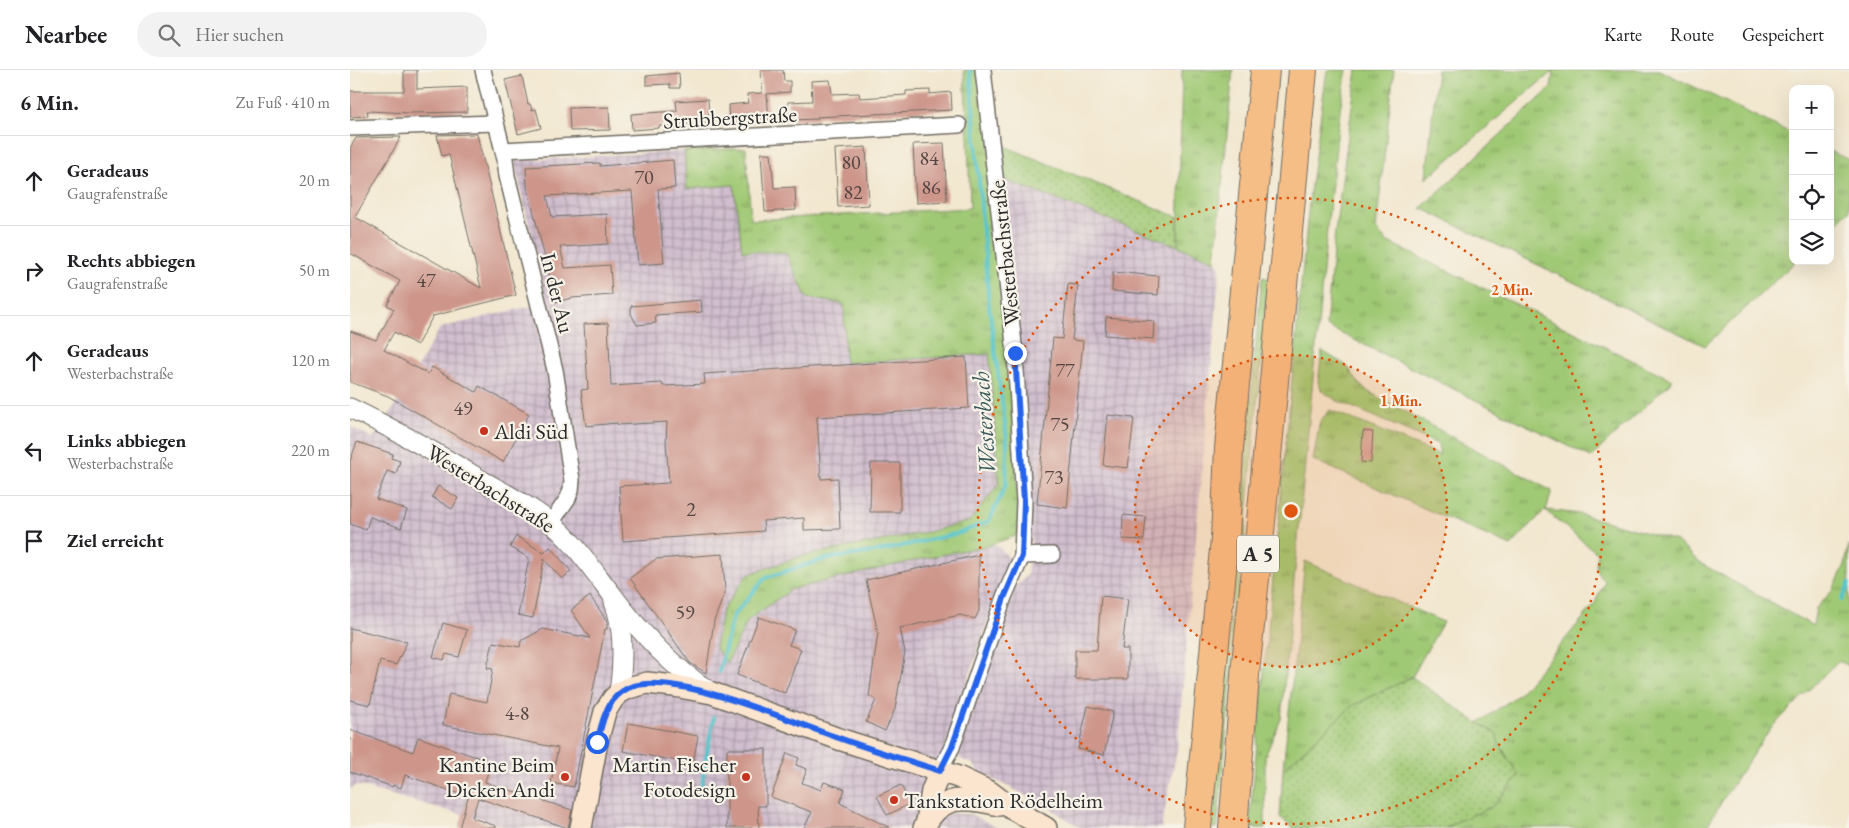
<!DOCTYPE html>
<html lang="de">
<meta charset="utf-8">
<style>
body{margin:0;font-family:"EB Garamond",serif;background:#f2f2f2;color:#202124}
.controls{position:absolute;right:15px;top:15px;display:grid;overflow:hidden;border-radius:10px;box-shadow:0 5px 20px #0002}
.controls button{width:45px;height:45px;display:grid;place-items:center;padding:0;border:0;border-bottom:1px solid #e0e0e0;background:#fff;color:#202124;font:25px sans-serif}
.stop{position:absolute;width:15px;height:15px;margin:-11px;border:4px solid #2563eb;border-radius:50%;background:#fff}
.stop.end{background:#2563eb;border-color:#fff;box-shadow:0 1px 5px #0008}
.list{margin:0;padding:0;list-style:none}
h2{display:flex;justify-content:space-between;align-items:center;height:65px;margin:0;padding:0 20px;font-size:21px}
h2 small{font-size:16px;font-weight:400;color:#757577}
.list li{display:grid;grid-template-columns:32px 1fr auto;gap:15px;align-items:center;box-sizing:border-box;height:90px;padding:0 20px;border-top:1px solid #e0e0e0}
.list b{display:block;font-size:19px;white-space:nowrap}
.list p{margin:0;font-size:16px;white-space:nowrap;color:#757577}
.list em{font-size:16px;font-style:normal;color:#757577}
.icon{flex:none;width:28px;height:28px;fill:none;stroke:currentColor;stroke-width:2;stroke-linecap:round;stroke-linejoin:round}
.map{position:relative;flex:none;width:1499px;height:758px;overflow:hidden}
header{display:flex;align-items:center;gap:30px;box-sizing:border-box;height:70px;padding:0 25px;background:#fff;border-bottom:1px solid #e0e0e0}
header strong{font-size:24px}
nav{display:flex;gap:28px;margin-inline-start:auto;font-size:18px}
.search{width:350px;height:45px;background:#f2f2f2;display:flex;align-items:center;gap:12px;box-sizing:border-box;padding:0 18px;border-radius:28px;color:#757577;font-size:19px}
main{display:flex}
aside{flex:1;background:#fff}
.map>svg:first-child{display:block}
</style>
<header>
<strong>Nearbee</strong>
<div class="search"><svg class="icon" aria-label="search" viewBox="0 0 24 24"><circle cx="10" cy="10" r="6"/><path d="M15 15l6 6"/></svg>Hier suchen</div>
<nav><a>Karte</a><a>Route</a><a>Gespeichert</a></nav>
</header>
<main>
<aside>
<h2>6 Min.<small>Zu Fuß · 410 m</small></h2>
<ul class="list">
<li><svg class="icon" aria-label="ahead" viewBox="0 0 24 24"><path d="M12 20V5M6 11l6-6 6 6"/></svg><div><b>Geradeaus</b><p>Gaugrafenstraße</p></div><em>20 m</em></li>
<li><svg class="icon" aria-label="right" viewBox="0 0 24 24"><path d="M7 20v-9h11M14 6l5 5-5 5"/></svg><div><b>Rechts abbiegen</b><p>Gaugrafenstraße</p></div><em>50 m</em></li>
<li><svg class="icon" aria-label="ahead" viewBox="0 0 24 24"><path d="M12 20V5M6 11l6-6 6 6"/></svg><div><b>Geradeaus</b><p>Westerbachstraße</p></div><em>120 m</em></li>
<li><svg class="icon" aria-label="left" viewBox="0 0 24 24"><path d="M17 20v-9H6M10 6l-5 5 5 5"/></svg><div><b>Links abbiegen</b><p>Westerbachstraße</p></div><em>220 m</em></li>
<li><svg class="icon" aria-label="arrive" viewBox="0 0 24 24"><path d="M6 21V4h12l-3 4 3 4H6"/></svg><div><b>Ziel erreicht</b></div></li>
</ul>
</aside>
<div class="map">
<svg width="1499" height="758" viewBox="0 0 1499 758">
<defs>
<pattern id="industrial-grid" width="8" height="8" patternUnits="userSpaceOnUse" patternTransform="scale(1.25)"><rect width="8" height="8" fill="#d0bdce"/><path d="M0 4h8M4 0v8" fill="none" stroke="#a99aa7"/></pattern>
<pattern id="grass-tufts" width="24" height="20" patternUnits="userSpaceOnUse" patternTransform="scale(1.25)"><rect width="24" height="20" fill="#a0c975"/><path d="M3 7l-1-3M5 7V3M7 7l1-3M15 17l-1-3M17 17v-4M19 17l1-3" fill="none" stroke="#83a360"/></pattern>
<pattern id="garden-dots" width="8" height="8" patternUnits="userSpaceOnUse" patternTransform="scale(1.25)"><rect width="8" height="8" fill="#a0c975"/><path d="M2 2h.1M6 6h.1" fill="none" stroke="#83a360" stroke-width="1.8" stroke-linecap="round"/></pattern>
</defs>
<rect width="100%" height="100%" fill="#f7f3e8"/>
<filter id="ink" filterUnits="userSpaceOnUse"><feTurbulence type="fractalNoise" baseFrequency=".02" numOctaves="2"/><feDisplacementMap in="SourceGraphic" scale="10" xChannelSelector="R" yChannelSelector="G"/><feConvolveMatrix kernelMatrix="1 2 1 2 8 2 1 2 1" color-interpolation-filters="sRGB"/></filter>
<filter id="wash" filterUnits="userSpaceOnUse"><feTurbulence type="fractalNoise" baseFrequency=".0096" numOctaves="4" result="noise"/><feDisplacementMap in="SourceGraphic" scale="20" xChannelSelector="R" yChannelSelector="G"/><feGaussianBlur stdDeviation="1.12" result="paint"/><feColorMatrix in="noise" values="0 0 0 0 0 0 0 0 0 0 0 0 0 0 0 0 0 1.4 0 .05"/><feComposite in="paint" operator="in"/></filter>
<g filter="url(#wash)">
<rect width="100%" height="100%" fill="#f2e7cf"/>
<!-- industrial -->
<g fill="url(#industrial-grid)">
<path d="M334,81L337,118L384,115L392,181L437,183L457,228L494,234L495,293L639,284L649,414L620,451L397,505L377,593L398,550L442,519L562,491L640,475L648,476L659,488L596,675L566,752L591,748L600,743L620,744L648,758H161L6,715L0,720V357L23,368L43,339L90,258L197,232L164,91Z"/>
<path d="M652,109L828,176L865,191L870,197L827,680L811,758H731L695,735L627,701L624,694L610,689L608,681L666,516L677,505L681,476Z"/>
</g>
<!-- grass -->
<g fill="url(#grass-tufts)" stroke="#667a50">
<path d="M614,0H639L670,464L640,475L562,491L442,519L398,550L377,593L365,578L372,541L397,505L452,486L578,462L620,451L649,414L639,284L495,293L494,234L457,228L436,183L392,181L384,115L337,119L334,81L396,78L401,150L620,138L618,67Z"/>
<path d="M832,0H883L865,191L828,176Z"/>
<path d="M977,0H997L990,40L977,159L931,649L915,686V758H899L960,122Z"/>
<path d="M1007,0H1044L1026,159L1036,171L1323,310L1241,387L976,256L985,162Z"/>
<path d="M1087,0H1309L1443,64V191H1446L1355,276L1071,138L1201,18L1203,1L1076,109Z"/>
<path d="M1480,81L1499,90V141L1480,159Z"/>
<path d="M912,207L919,209L867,758H861Z"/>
<path d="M972,281L997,296L1010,315L1019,322L1202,421L1196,440L1230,444L1326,471L1350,493L1463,556L1466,538L1483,520L1495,495L1499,474V596L1488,591L1420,659L1375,726L1356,758H1096L1108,751L1142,737L1169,706L1148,672L1147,664L1128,653L1168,625L1244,535L1255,511C1244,503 1246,495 1247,483L1195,440L1161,476L963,390L970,351L980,340L1090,385L1088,374L986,330L972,321L968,312Z"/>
<path d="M955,491L1093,552L1062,607L1002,636L933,699Z"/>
</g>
<!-- garden -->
<g fill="url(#garden-dots)" stroke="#667a50">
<path d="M647,73L828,147V176L652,109Z"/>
<path d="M1062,607L1128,653L1147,664L1148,672L1169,706L1142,737L1108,751L1096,758H943L930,747L933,699L1002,636Z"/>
</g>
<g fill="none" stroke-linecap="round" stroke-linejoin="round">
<!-- stream -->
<g stroke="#57c5cb" stroke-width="4">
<path d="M1492,530L1499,514"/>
<path d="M369,602L383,546L415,508L475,489L530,481L610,463L639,451L656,415L657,369L639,236L620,0"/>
<path d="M351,724L355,692L364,647"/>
</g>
</g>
<g id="blocks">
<!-- building -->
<g fill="#ce968b">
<path d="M54,0H67V19L117,17V42L61,43L17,41L18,46L0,47V21H54Z"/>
<path d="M411,0H433L434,11H440V22L417,24L419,51L379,54L378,35L398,33L397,24L412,23Z"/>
<path d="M329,3L330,18H320V14L296,15V6Z"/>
<path d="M172,6L178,34H180L182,40L186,39L191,58L168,64L155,10Z"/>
<path d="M480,10L482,24L509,23L510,28L556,25V21L580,20V24L601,22L602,40L467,47L468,49L438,50V32L462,31L461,11Z"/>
<path d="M358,29L359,53L309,56V58L282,60L281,44L327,41L326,31Z"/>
<path d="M259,37L260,60L220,61L219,38Z"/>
<path d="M127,64L166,225L83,246L67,275L44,262L34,280L78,304L82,297L126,322L129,316L179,344L153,392L38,326L0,312V261L26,270L44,239L37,235L50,211L0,183V78L6,68L51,67L5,147L131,218L99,84L92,86L87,65Z"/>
<path d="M594,73L597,131L566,133L563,74Z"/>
<path d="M516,77L519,135L488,137L485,79Z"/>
<path d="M411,83H421L424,118L445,117L446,140L415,142Z"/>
<path d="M323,90L325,118L308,119L314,193L288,195L282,121L197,126L202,147L257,144L258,174L210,177L215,198L260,195L262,225L222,228L206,232L177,116L176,97L250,93V96Z"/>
<path d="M763,202L809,206L808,225L762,221Z"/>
<path d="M718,214L728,215L722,270L733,271L717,438L687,434L703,268L712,269Z"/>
<path d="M351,230L352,242L305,245L306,253L287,255L281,244V236Z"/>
<path d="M756,247L804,251L803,269L755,265Z"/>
<path d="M258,253L261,316L312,313L313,316L355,314L354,304L616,287L619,338L467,347L471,409L488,408L490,459L454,460V448L413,451L414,461L273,471L269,416L319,413L316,372L317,352L268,355L267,353L236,356L231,320L238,319L234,254Z"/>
<path d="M758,345L784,348L778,398L753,395Z"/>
<path d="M1013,361L1023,362L1021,393L1011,392Z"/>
<path d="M7,372L43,384L41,388L50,391L46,404L37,401L26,429L57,440L51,458L20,447L16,460L0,454V391Z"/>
<path d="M521,393H550V442H520Z"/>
<path d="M88,416L108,428L102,439L82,427Z"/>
<path d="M773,445L796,447L794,470L772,469Z"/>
<path d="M166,466L194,483L200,477L221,501L212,509L194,489L183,548L168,545L179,488L160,477Z"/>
<path d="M373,484L375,522L364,551L356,603L340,593L280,508L306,489Z"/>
<path d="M629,485V541L625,549L610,545L550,558L555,582L545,639L535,661L516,652L526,630L519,626L528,563L516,510Z"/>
<path d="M240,526L257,551V559H255L224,717L201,713L208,678L93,655L99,624L137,632L143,599L137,598L143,572L170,577L171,571L193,559L240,568L221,540Z"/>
<path d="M751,526L778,529L772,579H778V609H725V580H747Z"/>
<path d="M409,547L445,560L439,575L451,579L435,623L387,605Z"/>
<path d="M93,553L117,560L109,587L96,584L94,590L83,587Z"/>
<path d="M0,558L57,572L46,595L30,591L20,635L0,630Z"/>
<path d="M738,636L763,642L754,685L728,679Z"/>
<path d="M278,653L348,666L343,694L273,681Z"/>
<path d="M0,660L63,682L68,667L141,692L135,712L222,740L218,758L128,728L122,748L146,756V758H109L118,727L55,705L51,718L43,715V717L0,702Z"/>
<path d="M377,679H416V736H408L409,758H377Z"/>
<path d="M437,683L449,688L446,695L457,699L452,713L471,720L474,712L495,719L490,733L540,758H454L462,742L421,727Z"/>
<path d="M551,715L560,734L537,745L527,726Z"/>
</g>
</g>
</g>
<g filter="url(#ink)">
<use href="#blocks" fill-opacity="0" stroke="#716d64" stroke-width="1"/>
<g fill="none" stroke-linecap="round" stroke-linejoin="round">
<!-- minor casing -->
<g stroke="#716d64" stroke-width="18">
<g id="minor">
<path d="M133,0L155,89L157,106L205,300L222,410L221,420L218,428L201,453"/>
<path d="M0,58L145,53"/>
<path d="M153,80L609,55"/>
<path d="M672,486L702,485"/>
<path d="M590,701L602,677L654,527L672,486L674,431L665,283L633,0"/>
</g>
</g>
<!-- tertiary casing -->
<g stroke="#716d64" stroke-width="21">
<g id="tertiary">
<path d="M0,338C46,360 90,385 133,411C163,428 194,443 218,469C233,485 246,504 260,522C288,560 319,595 359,621"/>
<path d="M264,532C275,560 273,594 269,623"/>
</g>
</g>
<!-- secondary casing -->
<g stroke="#716d64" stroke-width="24">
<g id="secondary">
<path d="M577,751L582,721L590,701"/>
<path d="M231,758L247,672L255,642L263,629L269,623L278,618L297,613L324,616L362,623L489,669L608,707L640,722L661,738L696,758"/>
<path d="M574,758C590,723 617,727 649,735"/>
</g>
</g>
<!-- motorway casing -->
<g stroke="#716d64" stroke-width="30">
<g id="motorway">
<path d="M847,758L875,469L879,378L915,0"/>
<path d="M883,758L896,593L910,462L953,0"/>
</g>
</g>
<!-- minor -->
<use href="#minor" stroke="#fff" stroke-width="15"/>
<!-- tertiary -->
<use href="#tertiary" stroke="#fff" stroke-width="19"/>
<!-- secondary -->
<use href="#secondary" stroke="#fbe5cf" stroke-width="21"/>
<!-- motorway -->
<use href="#motorway" stroke="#f6be87" stroke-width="28"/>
</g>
</g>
<g fill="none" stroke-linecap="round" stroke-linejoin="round" filter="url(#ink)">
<!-- route -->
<path stroke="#2563eb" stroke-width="6" d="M247,672C253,650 256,629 278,618C321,598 443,653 489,668C522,680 556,690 590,701L602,677L654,528L672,486L674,431L665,283"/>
</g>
<!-- distance rings -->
<circle cx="941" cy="441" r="156" fill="#df570e" fill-opacity=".12"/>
<g fill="none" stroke="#df570e" stroke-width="2.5" stroke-dasharray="2.5 5">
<circle cx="941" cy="441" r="156"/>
<circle cx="941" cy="441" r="313"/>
</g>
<!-- markers -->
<g fill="#c8321e" stroke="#f7f3e8" stroke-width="2">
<circle cx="134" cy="361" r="5"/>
<circle cx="215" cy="707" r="5"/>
<circle cx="396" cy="707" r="5"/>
<circle cx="544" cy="730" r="5"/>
</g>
<g text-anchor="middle" stroke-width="4.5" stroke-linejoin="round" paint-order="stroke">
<!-- number labels -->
<g font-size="20" fill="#544643">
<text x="579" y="95">84</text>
<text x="501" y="99">80</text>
<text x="294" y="114">70</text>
<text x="581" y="124">86</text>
<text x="503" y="129">82</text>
<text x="76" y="217">47</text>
<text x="715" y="307">77</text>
<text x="113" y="345">49</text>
<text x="710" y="361">75</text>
<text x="704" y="414">73</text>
<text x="341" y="446">2</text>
<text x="335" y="549">59</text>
<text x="167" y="650">4-8</text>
</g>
<!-- shield labels -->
<rect fill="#f7f3e8" stroke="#686764" stroke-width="1" x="887" y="465.5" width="42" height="37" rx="4"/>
<g font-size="21" font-weight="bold" fill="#2b2b2b">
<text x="908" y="491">A 5</text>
</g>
<!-- street labels -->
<g font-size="22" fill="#2b2b2b" stroke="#f7f3e8">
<text transform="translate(380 47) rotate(-3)" y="8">Strubbergstraße</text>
<text transform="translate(654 183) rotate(-96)" y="8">Westerbachstraße</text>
<text transform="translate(208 223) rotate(76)" y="8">In der Au</text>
<text transform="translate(141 418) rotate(32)" y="8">Westerbachstraße</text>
</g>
<!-- poi labels -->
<g font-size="22" fill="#2b2b2b" stroke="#f7f3e8" text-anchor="start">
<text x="144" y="369">Aldi Süd</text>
<text x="205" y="702" text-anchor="end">Kantine Beim<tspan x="205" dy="25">Dicken Andi</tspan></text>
<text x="386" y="702" text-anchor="end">Martin Fischer<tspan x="386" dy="25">Fotodesign</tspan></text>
<text x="554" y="738">Tankstation Rödelheim</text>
</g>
<!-- water labels -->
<g font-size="24" font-style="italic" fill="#38595b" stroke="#f7f3e8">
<text transform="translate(634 353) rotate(-94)" y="8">Westerbach</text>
</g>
</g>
<circle cx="941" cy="441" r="8" fill="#df570e" stroke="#f7f3e8" stroke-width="2.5"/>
<g font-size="15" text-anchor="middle" font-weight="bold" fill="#df570e" stroke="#f7f3e8" stroke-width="4.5" stroke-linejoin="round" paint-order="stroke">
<text x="1162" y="225">2 Min.</text>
<text x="1051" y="336">1 Min.</text>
</g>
</svg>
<div class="controls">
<button>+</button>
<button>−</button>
<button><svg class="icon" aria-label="locate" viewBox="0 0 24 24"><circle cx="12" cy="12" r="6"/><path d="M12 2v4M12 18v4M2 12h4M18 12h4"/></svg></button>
<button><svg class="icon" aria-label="layers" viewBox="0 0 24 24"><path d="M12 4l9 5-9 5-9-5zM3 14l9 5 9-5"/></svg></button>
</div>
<div class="stop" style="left:247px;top:672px"></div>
<div class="stop end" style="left:665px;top:283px"></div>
</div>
</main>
